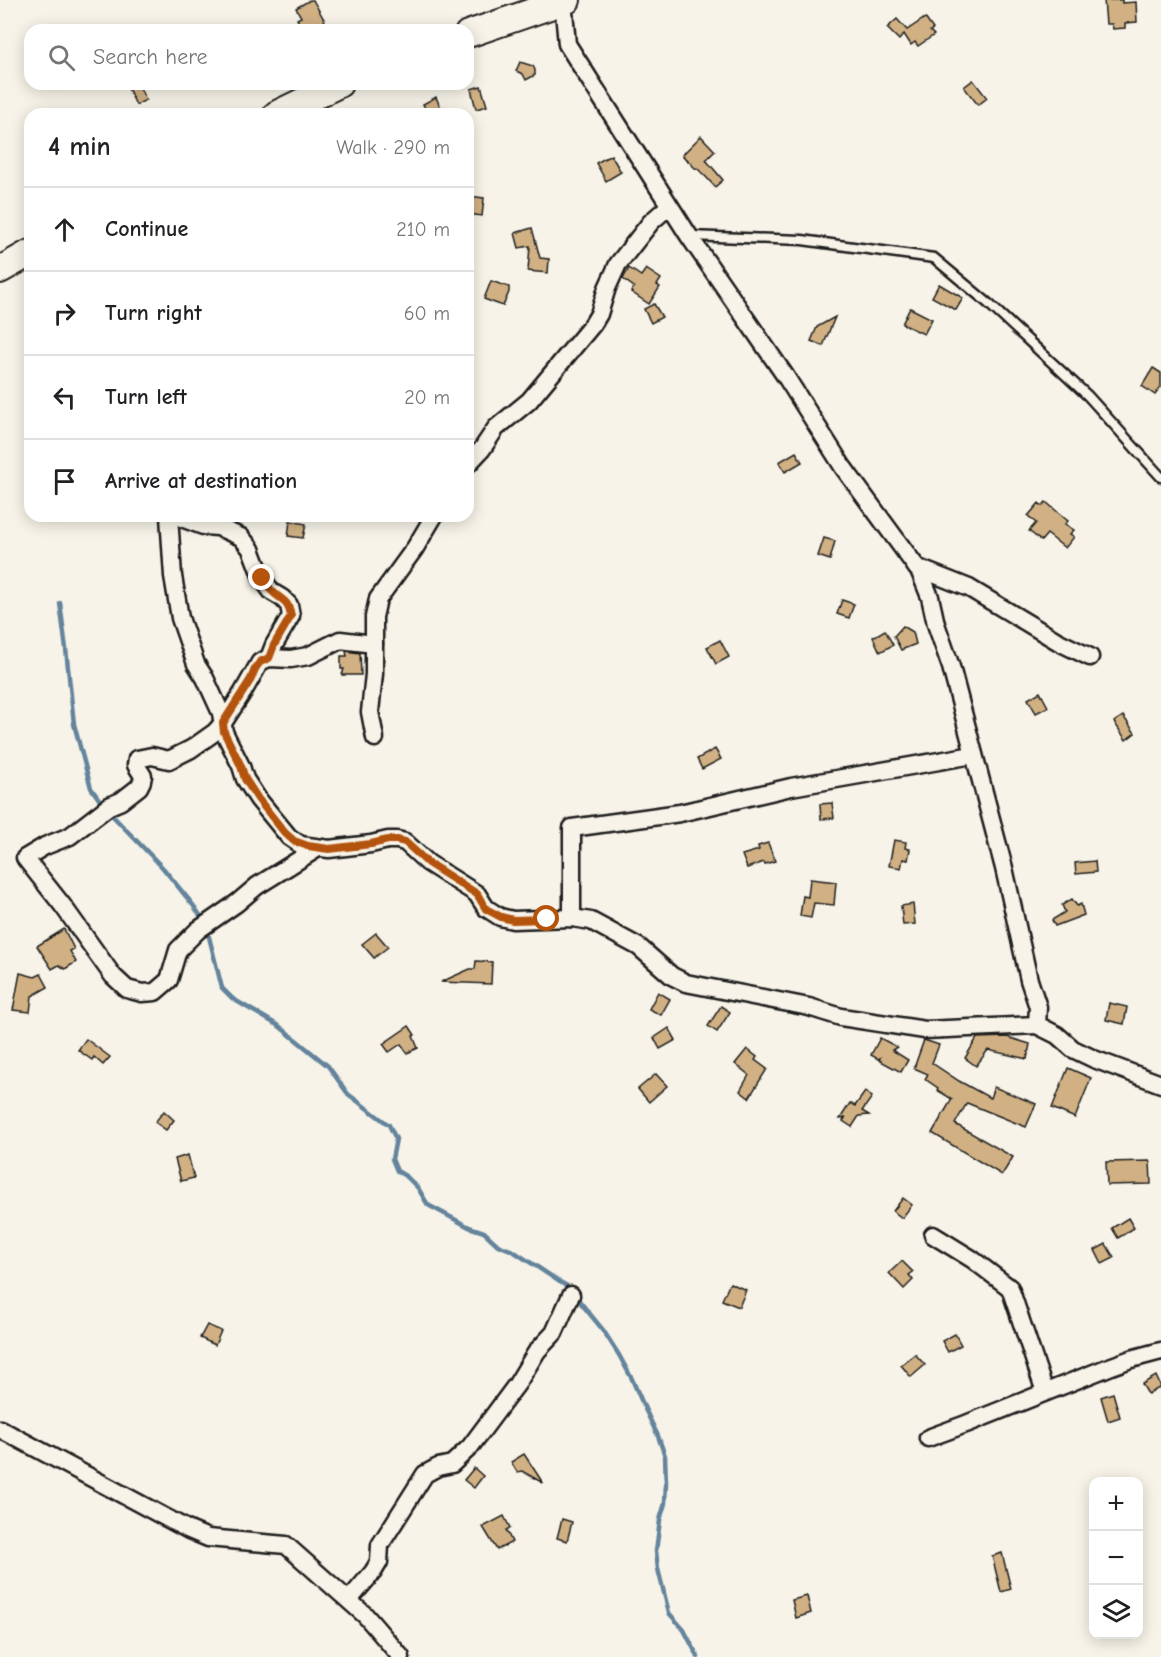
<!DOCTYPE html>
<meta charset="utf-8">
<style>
body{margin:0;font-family:"Comic Neue",sans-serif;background:#f2f2f2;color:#202124}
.controls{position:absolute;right:18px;bottom:18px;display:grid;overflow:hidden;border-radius:12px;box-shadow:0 3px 15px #0003}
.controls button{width:54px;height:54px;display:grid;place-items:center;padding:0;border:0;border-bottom:2px solid #e0e0e0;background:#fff;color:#202124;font:30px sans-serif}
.stop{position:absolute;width:18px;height:18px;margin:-14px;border:4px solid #b45309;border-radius:50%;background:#fff}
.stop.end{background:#b45309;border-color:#fff;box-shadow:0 2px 6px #0008}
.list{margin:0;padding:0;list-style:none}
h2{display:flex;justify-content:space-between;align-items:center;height:78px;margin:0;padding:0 24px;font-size:26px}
h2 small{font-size:20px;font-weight:400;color:#757577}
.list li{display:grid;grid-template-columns:39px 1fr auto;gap:18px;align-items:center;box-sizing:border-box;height:84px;padding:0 24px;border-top:2px solid #e0e0e0}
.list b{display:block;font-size:22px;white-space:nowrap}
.list em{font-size:20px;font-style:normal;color:#757577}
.icon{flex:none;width:33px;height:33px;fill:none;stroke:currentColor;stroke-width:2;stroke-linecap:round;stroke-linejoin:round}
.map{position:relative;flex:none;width:1161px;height:1657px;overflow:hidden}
.search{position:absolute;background:#fff;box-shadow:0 3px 15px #0003;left:24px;top:24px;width:450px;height:66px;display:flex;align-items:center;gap:15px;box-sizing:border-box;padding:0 21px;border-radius:18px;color:#757577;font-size:22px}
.panel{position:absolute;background:#fff;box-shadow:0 3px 15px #0003;left:24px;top:108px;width:450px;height:414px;border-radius:18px}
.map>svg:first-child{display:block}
</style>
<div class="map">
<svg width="1161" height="1657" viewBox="0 0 1161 1657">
<rect width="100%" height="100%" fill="#f7f3e8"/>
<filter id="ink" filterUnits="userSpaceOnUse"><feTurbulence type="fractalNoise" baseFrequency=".0167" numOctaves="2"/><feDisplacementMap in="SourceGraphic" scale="12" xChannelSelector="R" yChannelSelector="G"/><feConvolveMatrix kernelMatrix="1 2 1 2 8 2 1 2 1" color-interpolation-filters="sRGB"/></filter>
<g filter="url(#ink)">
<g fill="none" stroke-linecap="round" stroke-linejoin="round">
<!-- stream -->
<g stroke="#64849c" stroke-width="4.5">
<path d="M60,603L66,649L74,724L91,788L106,809L163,868L193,905L204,921"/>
<path d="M207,929L222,988L233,999L279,1026L328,1066L348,1094L389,1125L396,1139L392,1159L397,1171L407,1177L418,1188L428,1205L469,1227L484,1232L498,1245L513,1251L560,1282L567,1286L603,1330L619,1355L632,1379L645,1409L658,1436L665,1456L666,1483L665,1503L660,1520L656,1551L658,1569L669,1613L684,1630L698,1657"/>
</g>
</g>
<!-- building -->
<g fill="#d1b184" stroke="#1c1c1c" stroke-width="1.5">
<path d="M310,0H313L330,30H303L297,19L301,17L296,8Z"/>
<path d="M1104,0H1122V3L1136,2L1137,22L1125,23V28L1113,29L1112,24H1106Z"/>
<path d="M925,18L933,29L930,31L934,35L918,46L915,42L911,45L904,34L899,40L887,28L897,19L907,30Z"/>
<path d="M520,62L533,66L535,70V75L526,80L523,74L516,71Z"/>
<path d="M973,80L987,98L978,105L964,87Z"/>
<path d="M126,84H138L146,100L136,105Z"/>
<path d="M481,86L487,106L476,109L471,89Z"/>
<path d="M436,97L441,109L428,114L423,104Z"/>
<path d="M701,136L715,151L706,160L723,180L715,187L707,178L697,168L696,169L682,155Z"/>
<path d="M611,155L621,172L606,181L596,163Z"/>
<path d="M468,196L484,198L482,216L468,214Z"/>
<path d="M532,228L540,258L549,259L548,273L528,271L530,246L519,248L515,233Z"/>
<path d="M629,268L641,276L646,269L661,279L657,285L660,287L649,304L631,292L634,287L623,279Z"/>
<path d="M491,281L509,287V292L503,306L484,299Z"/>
<path d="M939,284L963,298L956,310L932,297Z"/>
<path d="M654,304L662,317L651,323L644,309Z"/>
<path d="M910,308L932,319L924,334L902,324Z"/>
<path d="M835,317L823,346L811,341L817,327Z"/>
<path d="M1153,368L1161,373V386L1155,395L1142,386Z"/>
<path d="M796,452L802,462L785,472L779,462Z"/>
<path d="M1046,502L1068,521L1065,524L1074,530L1070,534L1074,537L1065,548L1047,534L1041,541L1029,531L1036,523L1028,516L1039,503L1042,506Z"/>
<path d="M290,521L306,524L303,538L288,536Z"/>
<path d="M824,538L835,541L830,560L818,556Z"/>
<path d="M842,600L854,604L849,618L837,614Z"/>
<path d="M903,626L913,632L916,644L901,650L894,636Z"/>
<path d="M885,630L893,645L880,652L873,637Z"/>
<path d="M720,640L729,657L716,664L707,647Z"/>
<path d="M346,651L360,653L361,675H342L344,669H341V656H347Z"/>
<path d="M1040,692L1048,707L1036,713L1028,699Z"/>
<path d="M1123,716L1135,733L1126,740L1114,722Z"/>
<path d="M715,749L721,759L702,769L697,759Z"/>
<path d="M832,803L834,818L821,819L820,804Z"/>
<path d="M894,840L906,842L905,848L910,849L908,860L903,859L901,868L889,866Z"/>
<path d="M768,843L775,861L765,864L764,862L747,868L742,855L759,850L758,846Z"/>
<path d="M1095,861L1096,872L1076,874L1075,863Z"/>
<path d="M810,879L836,882L834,905L814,903L811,918L800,916L803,896L808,897Z"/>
<path d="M1072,899L1077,906L1081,904L1084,915L1055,926L1052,920L1065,912L1062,905Z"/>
<path d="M913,904L915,924L903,925L901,906Z"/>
<path d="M64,929L74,949L70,951L76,962L65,969L59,965L52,969L37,946Z"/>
<path d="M376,933L388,947L374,958L362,944Z"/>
<path d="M476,961L492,962L491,984L441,982L470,969H475Z"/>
<path d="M20,973L35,977L41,974L48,987L32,996L30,1012L13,1010Z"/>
<path d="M658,992L670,999L661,1015L649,1009Z"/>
<path d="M1109,1003L1127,1007L1124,1024L1106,1020Z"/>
<path d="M721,1006L730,1012L717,1032L708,1026Z"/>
<path d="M409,1026L415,1035L413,1036L418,1048L407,1053L401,1044L389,1052L383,1044Z"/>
<path d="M669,1028L676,1040L660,1049L654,1038Z"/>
<path d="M1007,1037L1030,1044L1027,1059L988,1050L976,1066L965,1058L977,1038Z"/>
<path d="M880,1038L897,1047L892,1050L908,1060L901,1072L879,1060L880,1058L878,1059L871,1055Z"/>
<path d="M86,1039L110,1057L103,1065L94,1057L92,1060L78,1050Z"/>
<path d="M924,1040L939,1045L932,1063L959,1081L990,1098L994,1087L1036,1104L1026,1127L967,1103L955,1124L1013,1157L1002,1175L932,1133L952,1099L937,1090L938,1088L925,1079L928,1074L914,1068Z"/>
<path d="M747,1049L757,1057L755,1060L767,1069L749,1098L740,1091L749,1075L735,1064Z"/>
<path d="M1068,1068L1091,1078L1075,1118L1052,1108Z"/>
<path d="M656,1074L667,1086L649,1102L638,1089Z"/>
<path d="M865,1092L872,1097L862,1111L869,1115L859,1116L852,1127L843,1121L845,1118L840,1119L850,1103L855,1106Z"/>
<path d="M164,1111L174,1120L166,1130L155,1122Z"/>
<path d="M188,1155L194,1178L181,1181L175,1159Z"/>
<path d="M1150,1161L1151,1184L1107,1185L1106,1162Z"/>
<path d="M903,1198L912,1205L902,1218L893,1211Z"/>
<path d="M1128,1218L1134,1228L1118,1238L1112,1228Z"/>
<path d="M1106,1244L1114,1258L1102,1264L1095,1250Z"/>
<path d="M902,1261L913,1272L909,1275L913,1280L904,1289L889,1273Z"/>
<path d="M730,1283L746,1290L739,1307L722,1300Z"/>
<path d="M207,1325L221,1331L215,1345L200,1338Z"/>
<path d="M955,1334L961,1345L948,1352L942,1341Z"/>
<path d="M915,1354L925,1365L911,1377L901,1365Z"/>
<path d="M1156,1376L1161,1387L1148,1394L1142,1384Z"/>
<path d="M1113,1393L1120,1417L1108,1421L1101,1397Z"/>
<path d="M524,1454L543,1483L522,1471L517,1472L511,1462Z"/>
<path d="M474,1468L483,1476L474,1488L464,1480Z"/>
<path d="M504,1516L510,1528L506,1530L512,1542L497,1550L483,1527Z"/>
<path d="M562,1519L572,1522L567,1541L557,1538Z"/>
<path d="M1002,1553L1011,1589L1001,1592L992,1556Z"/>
<path d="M807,1596L811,1613L796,1618L792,1600Z"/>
</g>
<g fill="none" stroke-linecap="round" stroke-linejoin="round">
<!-- service casing -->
<g stroke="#1c1c1c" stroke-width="13">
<path id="service" d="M689,236L802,240L934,258L989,304L1088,396L1161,477"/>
</g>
<!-- minor casing -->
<g stroke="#1c1c1c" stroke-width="21">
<g id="minor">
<path d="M563,1L567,44L689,236L786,377L843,467L920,572L930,597L936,624L951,667L1004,868L1029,980L1038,1007L1037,1025L1057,1035L1073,1049L1094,1059L1161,1084"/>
<path d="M468,464L482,449L496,428L529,401L593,324L599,314L607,288L618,264L651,222L669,206"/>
<path d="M169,516L173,576L180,618L196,664L205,678L221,713L224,732L241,766L245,779L258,799L289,837L301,845L329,849L371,844L388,840H397L405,842L428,863L477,894L486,908L500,917L513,920L572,918L591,921L639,947L672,976L686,983L809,1007L841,1017L925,1030L1037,1025"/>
<path d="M176,516L203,526L218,527L241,537L251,549L262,578L272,592L282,598L289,605L291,616L274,645L269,658"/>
<path d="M916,567L969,588L1059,642L1090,657"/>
<path d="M375,738L370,712L374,674V617L378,599L415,548L434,516"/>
<path d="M318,848L257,886L237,903L198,930L178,950L169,980L155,992L142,993L127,989L113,976L63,906L25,858L45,846L70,836L109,806L121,801L139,787L142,781L143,776L136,765L137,759L152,756L169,760L191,749L215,732L223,723L243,692L260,662L269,658L291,659L308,656L340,640L374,644"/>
<path d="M572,918V828L680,813L791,787L973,755"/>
<path d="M933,1235L972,1259L1010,1288L1045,1392"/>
<path d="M0,1429L189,1530L208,1538L286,1545L365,1615L401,1657"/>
<path d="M928,1438L966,1424L1109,1367L1131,1359L1161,1351"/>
<path d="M349,1600L373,1572L379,1562L380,1545L425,1474L438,1467L452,1464L470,1447L517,1384L537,1351L554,1333L571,1295"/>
</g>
</g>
<!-- primary casing -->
<g stroke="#1c1c1c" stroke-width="30">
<g id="primary">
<path d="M468,34L567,0"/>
<path d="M277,114L339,84"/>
<path d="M0,270L30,253"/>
</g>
</g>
<!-- service -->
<use href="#service" stroke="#f7f3e8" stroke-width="8"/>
<!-- minor -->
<use href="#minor" stroke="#f7f3e8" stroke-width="16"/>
<!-- primary -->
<use href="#primary" stroke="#f7f3e8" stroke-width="26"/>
</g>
</g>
<g fill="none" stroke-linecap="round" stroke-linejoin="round" filter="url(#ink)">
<!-- route -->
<path stroke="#b45309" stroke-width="8" d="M262,578C265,582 268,586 271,590C282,602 287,597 291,616L274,645L269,658L260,662L255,669L251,679L223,723L224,732L241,766L245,779L258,799L285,833L294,841L308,846L329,849L371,844L388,840H397L405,842L428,863L477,894L486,909L501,917L513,920L547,919"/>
</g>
</svg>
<div class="controls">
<button>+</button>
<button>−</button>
<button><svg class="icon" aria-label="layers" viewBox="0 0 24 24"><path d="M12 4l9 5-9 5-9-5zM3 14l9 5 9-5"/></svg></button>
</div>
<div class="stop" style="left:547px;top:919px"></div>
<div class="stop end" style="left:262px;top:578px"></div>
<div class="search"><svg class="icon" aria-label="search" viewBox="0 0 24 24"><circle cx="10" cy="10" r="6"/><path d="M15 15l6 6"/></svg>Search here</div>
<section class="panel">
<h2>4 min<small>Walk · 290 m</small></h2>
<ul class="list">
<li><svg class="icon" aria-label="ahead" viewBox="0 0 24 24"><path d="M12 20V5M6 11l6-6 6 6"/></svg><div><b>Continue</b></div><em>210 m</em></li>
<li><svg class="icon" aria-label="right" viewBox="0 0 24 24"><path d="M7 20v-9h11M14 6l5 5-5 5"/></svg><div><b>Turn right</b></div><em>60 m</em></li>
<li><svg class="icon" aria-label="left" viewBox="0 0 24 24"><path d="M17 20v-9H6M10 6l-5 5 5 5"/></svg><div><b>Turn left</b></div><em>20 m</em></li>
<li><svg class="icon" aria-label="arrive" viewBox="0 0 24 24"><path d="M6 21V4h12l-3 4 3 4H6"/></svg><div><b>Arrive at destination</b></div></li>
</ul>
</section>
</div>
